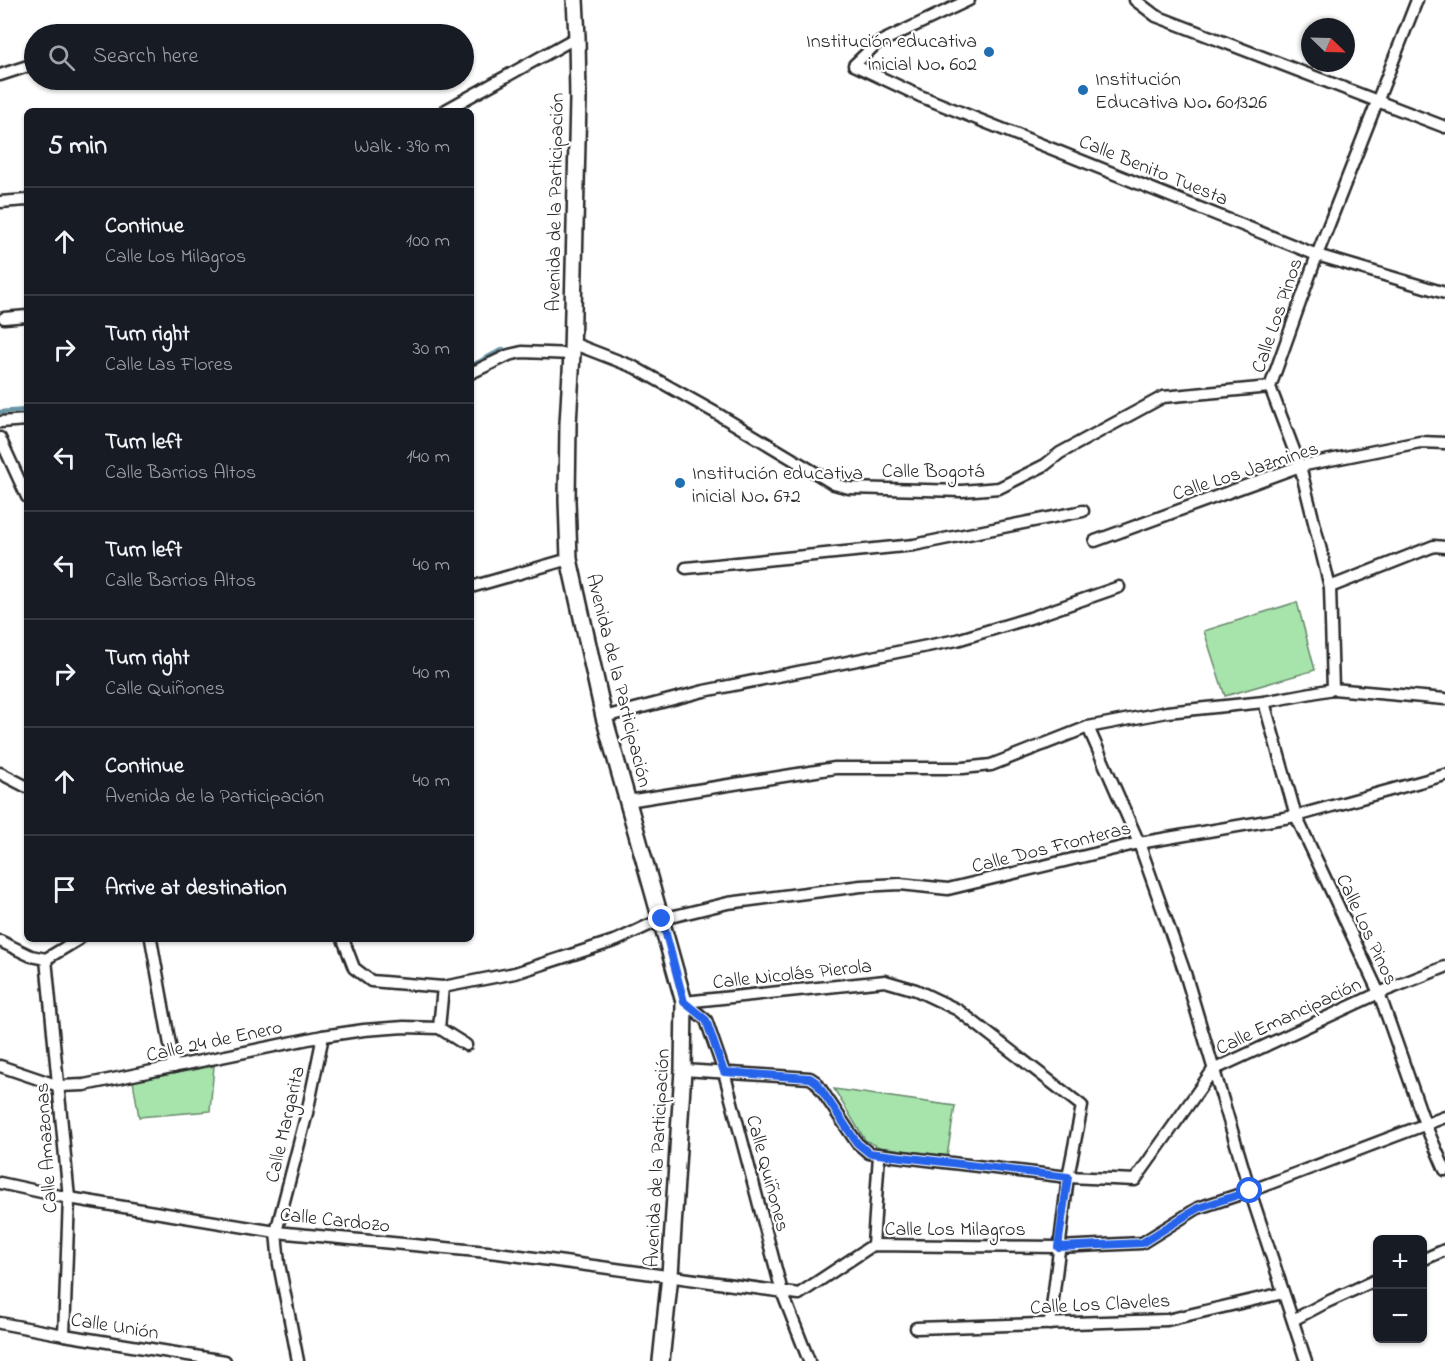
<!DOCTYPE html>
<meta charset="utf-8">
<style>
body{margin:0;font-family:"Indie Flower",sans-serif;background:#20242c;color:#f1f3f6}
.controls{position:absolute;right:18px;bottom:18px;display:grid;overflow:hidden;border-radius:9px;box-shadow:0 2px 4px #0004}
.controls button{width:54px;height:54px;display:grid;place-items:center;padding:0;border:0;border-bottom:2px solid #363941;background:#171b24;color:#f1f3f6;font:30px sans-serif}
.compass{position:absolute;left:1301px;top:18px;width:54px;height:54px;border-radius:50%;background:#171b24;box-shadow:0 2px 4px #0004;rotate:113deg}
.stop{position:absolute;width:18px;height:18px;margin:-14px;border:4px solid #2563eb;border-radius:50%;background:#fff}
.stop.end{background:#2563eb;border-color:#fff;box-shadow:0 2px 6px #0008}
.list{margin:0;padding:0;list-style:none}
h2{display:flex;justify-content:space-between;align-items:center;height:78px;margin:0;padding:0 24px;font-size:26px}
h2 small{font-size:20px;font-weight:400;color:#9ea1a6}
.list li{display:grid;grid-template-columns:39px 1fr auto;gap:18px;align-items:center;box-sizing:border-box;height:108px;padding:0 24px;border-top:2px solid #363941}
.list b{display:block;font-size:22px;white-space:nowrap}
.list p{margin:0;font-size:20px;white-space:nowrap;color:#9ea1a6}
.list em{font-size:20px;font-style:normal;color:#9ea1a6}
.icon{flex:none;width:33px;height:33px;fill:none;stroke:currentColor;stroke-width:2;stroke-linecap:round;stroke-linejoin:round}
.map{position:relative;flex:none;width:1445px;height:1361px;overflow:hidden}
.search{position:absolute;background:#171b24;box-shadow:0 2px 4px #0004;left:24px;top:24px;width:450px;height:66px;display:flex;align-items:center;gap:15px;box-sizing:border-box;padding:0 21px;border-radius:33px;color:#9ea1a6;font-size:22px}
.panel{position:absolute;background:#171b24;box-shadow:0 2px 4px #0004;left:24px;top:108px;width:450px;height:834px;border-radius:9px}
.map>svg:first-child{display:block}
</style>
<div class="map">
<svg width="1445" height="1361" viewBox="0 0 1445 1361">
<rect width="100%" height="100%" fill="#fff"/>
<filter id="ink" filterUnits="userSpaceOnUse"><feTurbulence type="fractalNoise" baseFrequency=".0167" numOctaves="2"/><feDisplacementMap in="SourceGraphic" scale="12" xChannelSelector="R" yChannelSelector="G"/><feConvolveMatrix kernelMatrix="1 2 1 2 8 2 1 2 1" color-interpolation-filters="sRGB"/></filter>
<g filter="url(#ink)">
<!-- green -->
<g fill="#a7e4ac" stroke="#69886c" stroke-width="1.5">
<path d="M1297,602L1315,670L1225,696L1204,631Z"/>
<path d="M214,1066L210,1111L139,1117L133,1081Z"/>
<path d="M834,1089L955,1106L947,1156L879,1147L865,1140Z"/>
</g>
<g fill="none" stroke-linecap="round" stroke-linejoin="round">
<!-- stream -->
<g stroke="#6b96a5" stroke-width="4.5">
<path d="M471,366L503,349"/>
<path d="M0,412L27,410"/>
</g>
<!-- minor casing -->
<g stroke="#2b2b2b" stroke-width="15">
<g id="minor">
<path d="M969,0L876,44L854,65L920,96L1317,255L1445,293"/>
<path d="M1135,0L1156,16L1445,127"/>
<path d="M0,75L34,64"/>
<path d="M444,111L577,37"/>
<path d="M0,202L27,200"/>
<path d="M4,318L27,316"/>
<path d="M572,343L634,367L716,413L834,484L849,488L962,491L999,488L1045,465L1060,453L1163,397L1270,387"/>
<path d="M471,373L509,355L522,352L572,354"/>
<path d="M0,422L27,420"/>
<path d="M0,438L27,497"/>
<path d="M1095,541L1300,466L1420,442L1445,443"/>
<path d="M686,568L914,545L1083,511"/>
<path d="M471,587L569,559"/>
<path d="M1330,587L1434,546L1445,547"/>
<path d="M1333,689L1330,587L1300,466L1270,387L1317,255L1417,0"/>
<path d="M1264,702L1296,816L1379,993L1425,1124L1445,1170"/>
<path d="M604,717L704,691L957,640L1030,618L1119,587"/>
<path d="M1088,727L1139,843L1185,973L1250,1191L1306,1361"/>
<path d="M0,773L27,787"/>
<path d="M628,801L835,768H963L991,765L1088,727L1167,712L1264,702L1333,689L1445,699"/>
<path d="M151,939L174,1067"/>
<path d="M343,939L354,968L371,981L443,987"/>
<path d="M0,941L31,956L46,959L79,939"/>
<path d="M46,959L69,1198L64,1335"/>
<path d="M684,1002L885,981L916,990L958,1010L1082,1106L1068,1177L1050,1324"/>
<path d="M684,1002L706,1020L724,1072L782,1292L809,1361"/>
<path d="M439,1028L443,987L515,973L617,940L662,919L728,903L861,886L900,884L948,889L1139,843L1296,816L1445,775"/>
<path d="M0,1066L59,1086L84,1085L323,1036L364,1030L404,1027L439,1028L466,1045"/>
<path d="M683,1070L810,1078L816,1082L857,1143L869,1153L1068,1177L1135,1180L1213,1070L1379,993L1445,967"/>
<path d="M0,1183L69,1198L276,1232L498,1253L799,1294L873,1245L1058,1247L1142,1243L1198,1208L1250,1191L1445,1117"/>
<path d="M873,1245L879,1155"/>
<path d="M1422,1260L1445,1250"/>
<path d="M1293,1320L1325,1303L1378,1279"/>
<path d="M0,1323L64,1335L225,1361"/>
<path d="M916,1328L1167,1320L1283,1293"/>
<path d="M298,1361L279,1264L276,1232L307,1113L323,1036"/>
</g>
</g>
<!-- secondary casing -->
<g stroke="#2b2b2b" stroke-width="20">
<path id="secondary" d="M575,0L577,37L578,99L572,354L568,424L567,500L569,559L604,717L684,1002L683,1070L670,1275L661,1361"/>
</g>
<!-- minor -->
<use href="#minor" stroke="#fff" stroke-width="10"/>
<!-- secondary -->
<use href="#secondary" stroke="#fff" stroke-width="15"/>
</g>
</g>
<g fill="none" stroke-linecap="round" stroke-linejoin="round" filter="url(#ink)">
<!-- route -->
<path stroke="#2563eb" stroke-width="8" d="M662,919L684,1002L706,1020L724,1072L810,1078L816,1082L857,1143L869,1153L1068,1177L1058,1247L1142,1243L1198,1208L1250,1191"/>
</g>
<!-- markers -->
<g fill="#1f6fb2" stroke="#fff" stroke-width="2">
<circle cx="989" cy="52" r="6"/>
<circle cx="1083" cy="90" r="6"/>
<circle cx="680" cy="483" r="6"/>
</g>
<g text-anchor="middle" stroke-width="4.5" stroke-linejoin="round" paint-order="stroke">
<!-- poi labels -->
<g font-size="20" fill="#2b2b2b" stroke="#fff" text-anchor="start">
<text x="977" y="47" text-anchor="end">Institución educativa<tspan x="977" dy="23">inicial No. 602</tspan></text>
<text x="1095" y="85">Institución<tspan x="1095" dy="23">Educativa No. 601326</tspan></text>
<text x="692" y="479">Institución educativa<tspan x="692" dy="23">inicial No. 672</tspan></text>
</g>
<!-- street labels -->
<g font-size="20" fill="#2b2b2b" stroke="#fff">
<text transform="translate(1154 169) rotate(22)" y="7">Calle Benito Tuesta</text>
<text transform="translate(554 202) rotate(-89)" y="7">Avenida de la Participación</text>
<text transform="translate(1276 315) rotate(-71)" y="7">Calle Los Pinos</text>
<text x="933" y="477">Calle Bogotá</text>
<text transform="translate(1245 470) rotate(-18)" y="7">Calle Los Jazmines</text>
<text transform="translate(620 680) rotate(76)" y="7">Avenida de la Participación</text>
<text transform="translate(1051 846) rotate(-14)" y="7">Calle Dos Fronteras</text>
<text transform="translate(1368 929) rotate(65)" y="7">Calle Los Pinos</text>
<text transform="translate(792 973) rotate(-6)" y="7">Calle Nicolás Pierola</text>
<text transform="translate(1288 1015) rotate(-25)" y="7">Calle Emancipación</text>
<text transform="translate(214 1040) rotate(-12)" y="7">Calle 24 de Enero</text>
<text transform="translate(284 1124) rotate(-77)" y="7">Calle Margarita</text>
<text transform="translate(45 1148) rotate(-94)" y="7">Calle Amazonas</text>
<text transform="translate(656 1158) rotate(-87)" y="7">Avenida de la Participación</text>
<text transform="translate(769 1173) rotate(75)" y="7">Calle Quiñones</text>
<text transform="translate(335 1219) rotate(6)" y="7">Calle Cardozo</text>
<text x="955" y="1235">Calle Los Milagros</text>
<text transform="translate(1100 1303) rotate(-3)" y="7">Calle Los Claveles</text>
<text transform="translate(115 1325) rotate(9)" y="7">Calle Unión</text>
</g>
</g>
</svg>
<div class="controls">
<button>+</button>
<button>−</button>
</div>
<svg class="compass" viewBox="-18 -18 36 36"><path d="M0-13l5 13h-10z" fill="#e53935"/><path d="M0 13l5-13h-10z" fill="#9ea1a6"/></svg>
<div class="stop" style="left:1250px;top:1191px"></div>
<div class="stop end" style="left:662px;top:919px"></div>
<div class="search"><svg class="icon" aria-label="search" viewBox="0 0 24 24"><circle cx="10" cy="10" r="6"/><path d="M15 15l6 6"/></svg>Search here</div>
<section class="panel">
<h2>5 min<small>Walk · 390 m</small></h2>
<ul class="list">
<li><svg class="icon" aria-label="ahead" viewBox="0 0 24 24"><path d="M12 20V5M6 11l6-6 6 6"/></svg><div><b>Continue</b><p>Calle Los Milagros</p></div><em>100 m</em></li>
<li><svg class="icon" aria-label="right" viewBox="0 0 24 24"><path d="M7 20v-9h11M14 6l5 5-5 5"/></svg><div><b>Turn right</b><p>Calle Las Flores</p></div><em>30 m</em></li>
<li><svg class="icon" aria-label="left" viewBox="0 0 24 24"><path d="M17 20v-9H6M10 6l-5 5 5 5"/></svg><div><b>Turn left</b><p>Calle Barrios Altos</p></div><em>140 m</em></li>
<li><svg class="icon" aria-label="left" viewBox="0 0 24 24"><path d="M17 20v-9H6M10 6l-5 5 5 5"/></svg><div><b>Turn left</b><p>Calle Barrios Altos</p></div><em>40 m</em></li>
<li><svg class="icon" aria-label="right" viewBox="0 0 24 24"><path d="M7 20v-9h11M14 6l5 5-5 5"/></svg><div><b>Turn right</b><p>Calle Quiñones</p></div><em>40 m</em></li>
<li><svg class="icon" aria-label="ahead" viewBox="0 0 24 24"><path d="M12 20V5M6 11l6-6 6 6"/></svg><div><b>Continue</b><p>Avenida de la Participación</p></div><em>40 m</em></li>
<li><svg class="icon" aria-label="arrive" viewBox="0 0 24 24"><path d="M6 21V4h12l-3 4 3 4H6"/></svg><div><b>Arrive at destination</b></div></li>
</ul>
</section>
</div>
